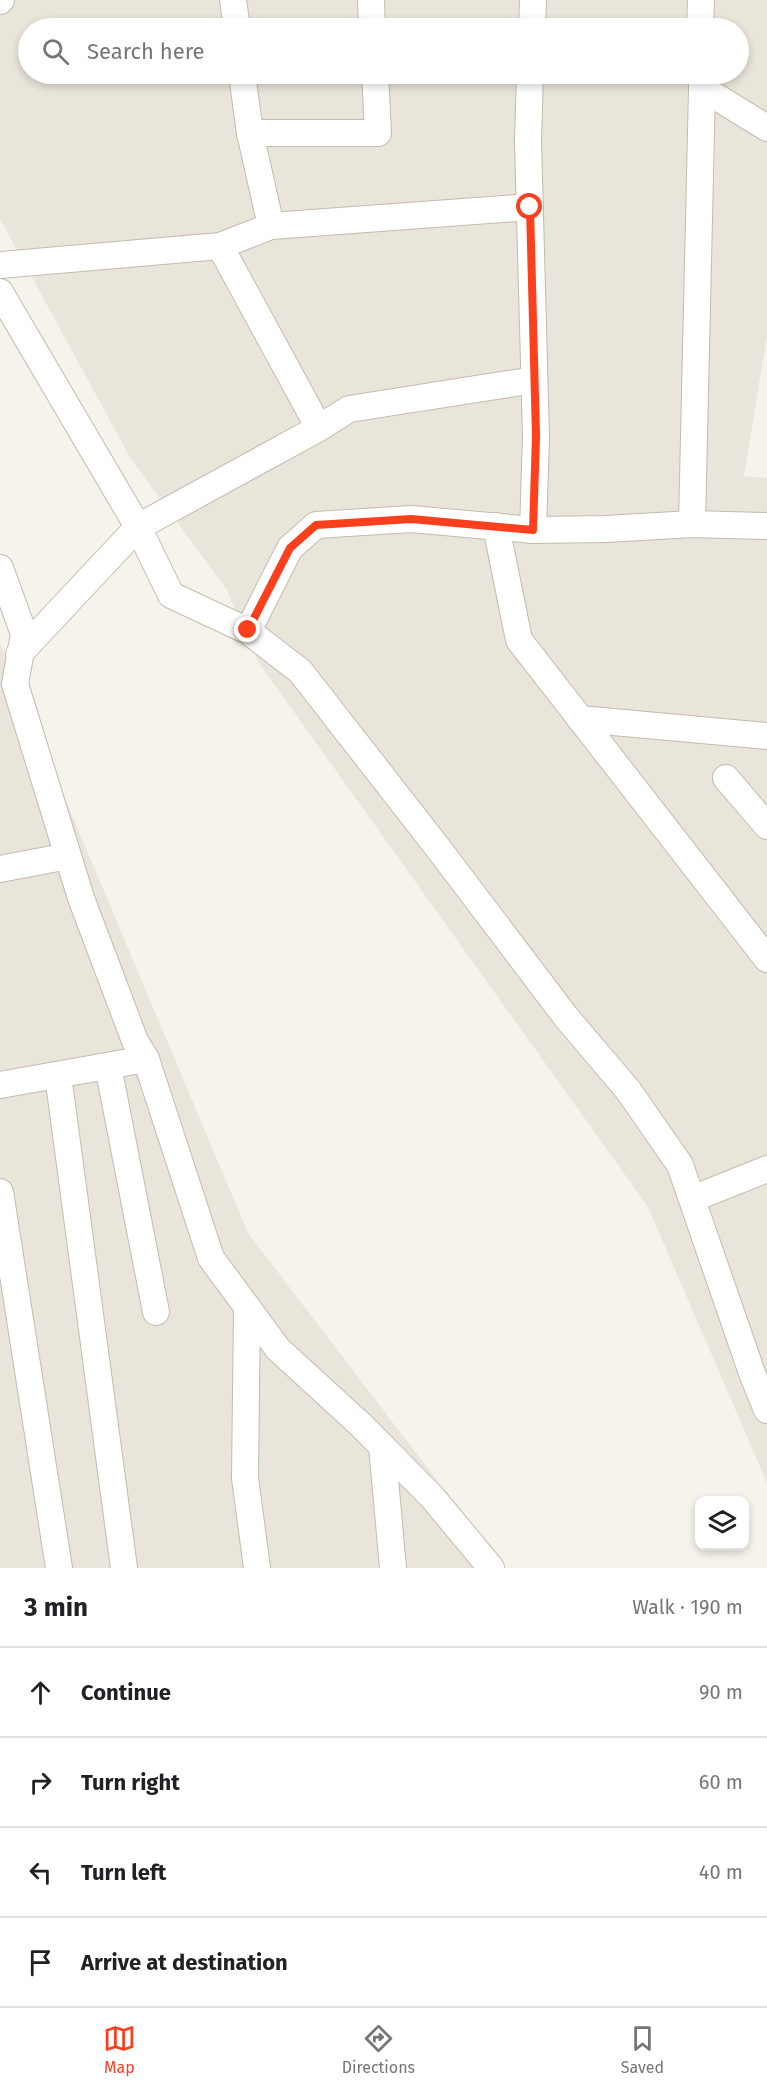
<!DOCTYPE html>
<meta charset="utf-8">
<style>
body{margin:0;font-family:"Fira Sans",sans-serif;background:#f2f2f2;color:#202124}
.controls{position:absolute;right:18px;bottom:18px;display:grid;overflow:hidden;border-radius:12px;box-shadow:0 3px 9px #0003}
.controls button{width:54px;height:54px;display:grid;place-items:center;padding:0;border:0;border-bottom:2px solid #e0e0e0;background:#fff;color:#202124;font:30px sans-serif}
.stop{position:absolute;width:18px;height:18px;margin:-14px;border:4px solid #fc3f1d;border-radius:50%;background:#fff}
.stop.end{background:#fc3f1d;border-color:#fff;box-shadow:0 2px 6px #0008}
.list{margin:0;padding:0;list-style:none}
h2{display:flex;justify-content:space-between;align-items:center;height:78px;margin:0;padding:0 24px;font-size:26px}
h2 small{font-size:20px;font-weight:400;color:#757577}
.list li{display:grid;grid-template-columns:39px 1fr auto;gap:18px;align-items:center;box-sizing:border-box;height:90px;padding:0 24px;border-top:2px solid #e0e0e0}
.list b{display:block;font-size:22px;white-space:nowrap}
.list em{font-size:20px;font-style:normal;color:#757577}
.icon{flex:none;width:33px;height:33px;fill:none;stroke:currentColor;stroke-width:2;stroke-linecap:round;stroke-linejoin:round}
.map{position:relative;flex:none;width:767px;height:1568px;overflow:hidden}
.search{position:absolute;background:#fff;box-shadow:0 3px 9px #0003;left:18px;right:18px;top:18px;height:66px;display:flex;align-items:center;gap:15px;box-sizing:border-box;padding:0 21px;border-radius:33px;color:#757577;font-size:22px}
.sheet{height:438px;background:#fff}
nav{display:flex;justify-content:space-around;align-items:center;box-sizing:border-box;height:84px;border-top:2px solid #e0e0e0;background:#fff;font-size:16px;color:#757577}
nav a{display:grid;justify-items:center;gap:3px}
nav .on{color:#fc3f1d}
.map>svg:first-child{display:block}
</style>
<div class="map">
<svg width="767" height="1568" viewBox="0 0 767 1568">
<rect width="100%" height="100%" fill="#f6f3ec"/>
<!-- residential -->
<g fill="#eae5da" fill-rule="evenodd">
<path d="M0,0H767V335L744,476L767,478V1483L648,1207L259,663L227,590L131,459L0,219ZM28,28H738V74H28Z"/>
<path d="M0,644L248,1233L504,1568H0Z"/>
</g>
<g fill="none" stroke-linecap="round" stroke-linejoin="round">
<!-- street casing -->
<g stroke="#c2bbae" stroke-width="28">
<g id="street">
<path d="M233,0L237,28"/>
<path d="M371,0L372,28"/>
<path d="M0,1L1,0"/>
<path d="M532,28L533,0"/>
<path d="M700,28L701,0"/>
<path d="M242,74L250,133L271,226"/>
<path d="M530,74L528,141L536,437L533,530"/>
<path d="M702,75V88L767,128"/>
<path d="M250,133H378L375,74"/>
<path d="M0,265L220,246L271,226L530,207"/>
<path d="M0,292L138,527L171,595L248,631L300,671L438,848L566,1017L628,1090L680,1165L752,1373L767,1410"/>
<path d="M319,428L349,409L534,380"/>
<path d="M692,524L702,88"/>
<path d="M496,526L519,640L767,959"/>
<path d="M0,568L24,634L15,684L81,898L135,1041L146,1059L211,1258L278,1349L361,1425L433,1498L491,1568"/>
<path d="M248,631L290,548L316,525L411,519L533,530L606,529L692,524L767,526"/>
<path d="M19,654L138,527L319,428L220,246"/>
<path d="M580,719L767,736"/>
<path d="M726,778L767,826"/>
<path d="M0,869L68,856"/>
<path d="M108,1066L156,1312"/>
<path d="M58,1075L124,1568"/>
<path d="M0,1085L146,1059"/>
<path d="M0,1192L59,1568"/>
<path d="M692,1199L767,1169"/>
<path d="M247,1307L245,1478L257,1568"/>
<path d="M382,1446L393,1568"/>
</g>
</g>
<!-- street -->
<use href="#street" stroke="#fff" stroke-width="26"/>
</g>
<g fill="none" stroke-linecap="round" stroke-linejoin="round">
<!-- route -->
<path stroke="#fc3f1d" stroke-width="8" d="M248,630L290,548L316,525L411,519L533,530L536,436L530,207"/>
</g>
</svg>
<div class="controls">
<button><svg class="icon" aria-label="layers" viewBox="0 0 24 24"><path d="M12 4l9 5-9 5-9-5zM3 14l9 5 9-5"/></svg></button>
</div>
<div class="stop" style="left:530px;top:207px"></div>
<div class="stop end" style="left:248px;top:630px"></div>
<div class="search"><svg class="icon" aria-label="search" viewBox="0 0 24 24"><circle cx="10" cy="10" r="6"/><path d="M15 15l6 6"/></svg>Search here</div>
</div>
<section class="sheet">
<h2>3 min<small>Walk · 190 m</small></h2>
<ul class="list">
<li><svg class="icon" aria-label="ahead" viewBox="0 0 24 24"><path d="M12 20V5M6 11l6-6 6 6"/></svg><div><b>Continue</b></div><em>90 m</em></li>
<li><svg class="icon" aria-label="right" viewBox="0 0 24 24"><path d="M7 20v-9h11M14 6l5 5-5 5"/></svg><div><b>Turn right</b></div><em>60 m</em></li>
<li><svg class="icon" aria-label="left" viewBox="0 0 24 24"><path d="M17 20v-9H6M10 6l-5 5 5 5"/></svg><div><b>Turn left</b></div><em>40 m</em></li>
<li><svg class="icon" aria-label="arrive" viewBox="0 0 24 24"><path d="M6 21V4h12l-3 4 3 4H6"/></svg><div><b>Arrive at destination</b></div></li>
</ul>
</section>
<nav>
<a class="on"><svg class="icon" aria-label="map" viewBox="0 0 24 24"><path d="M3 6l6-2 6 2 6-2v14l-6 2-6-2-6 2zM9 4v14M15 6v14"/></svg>Map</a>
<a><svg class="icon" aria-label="directions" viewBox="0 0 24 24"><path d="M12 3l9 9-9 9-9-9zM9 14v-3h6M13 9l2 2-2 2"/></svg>Directions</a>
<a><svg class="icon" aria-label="saved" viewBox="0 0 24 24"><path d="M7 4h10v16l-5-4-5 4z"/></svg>Saved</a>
</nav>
